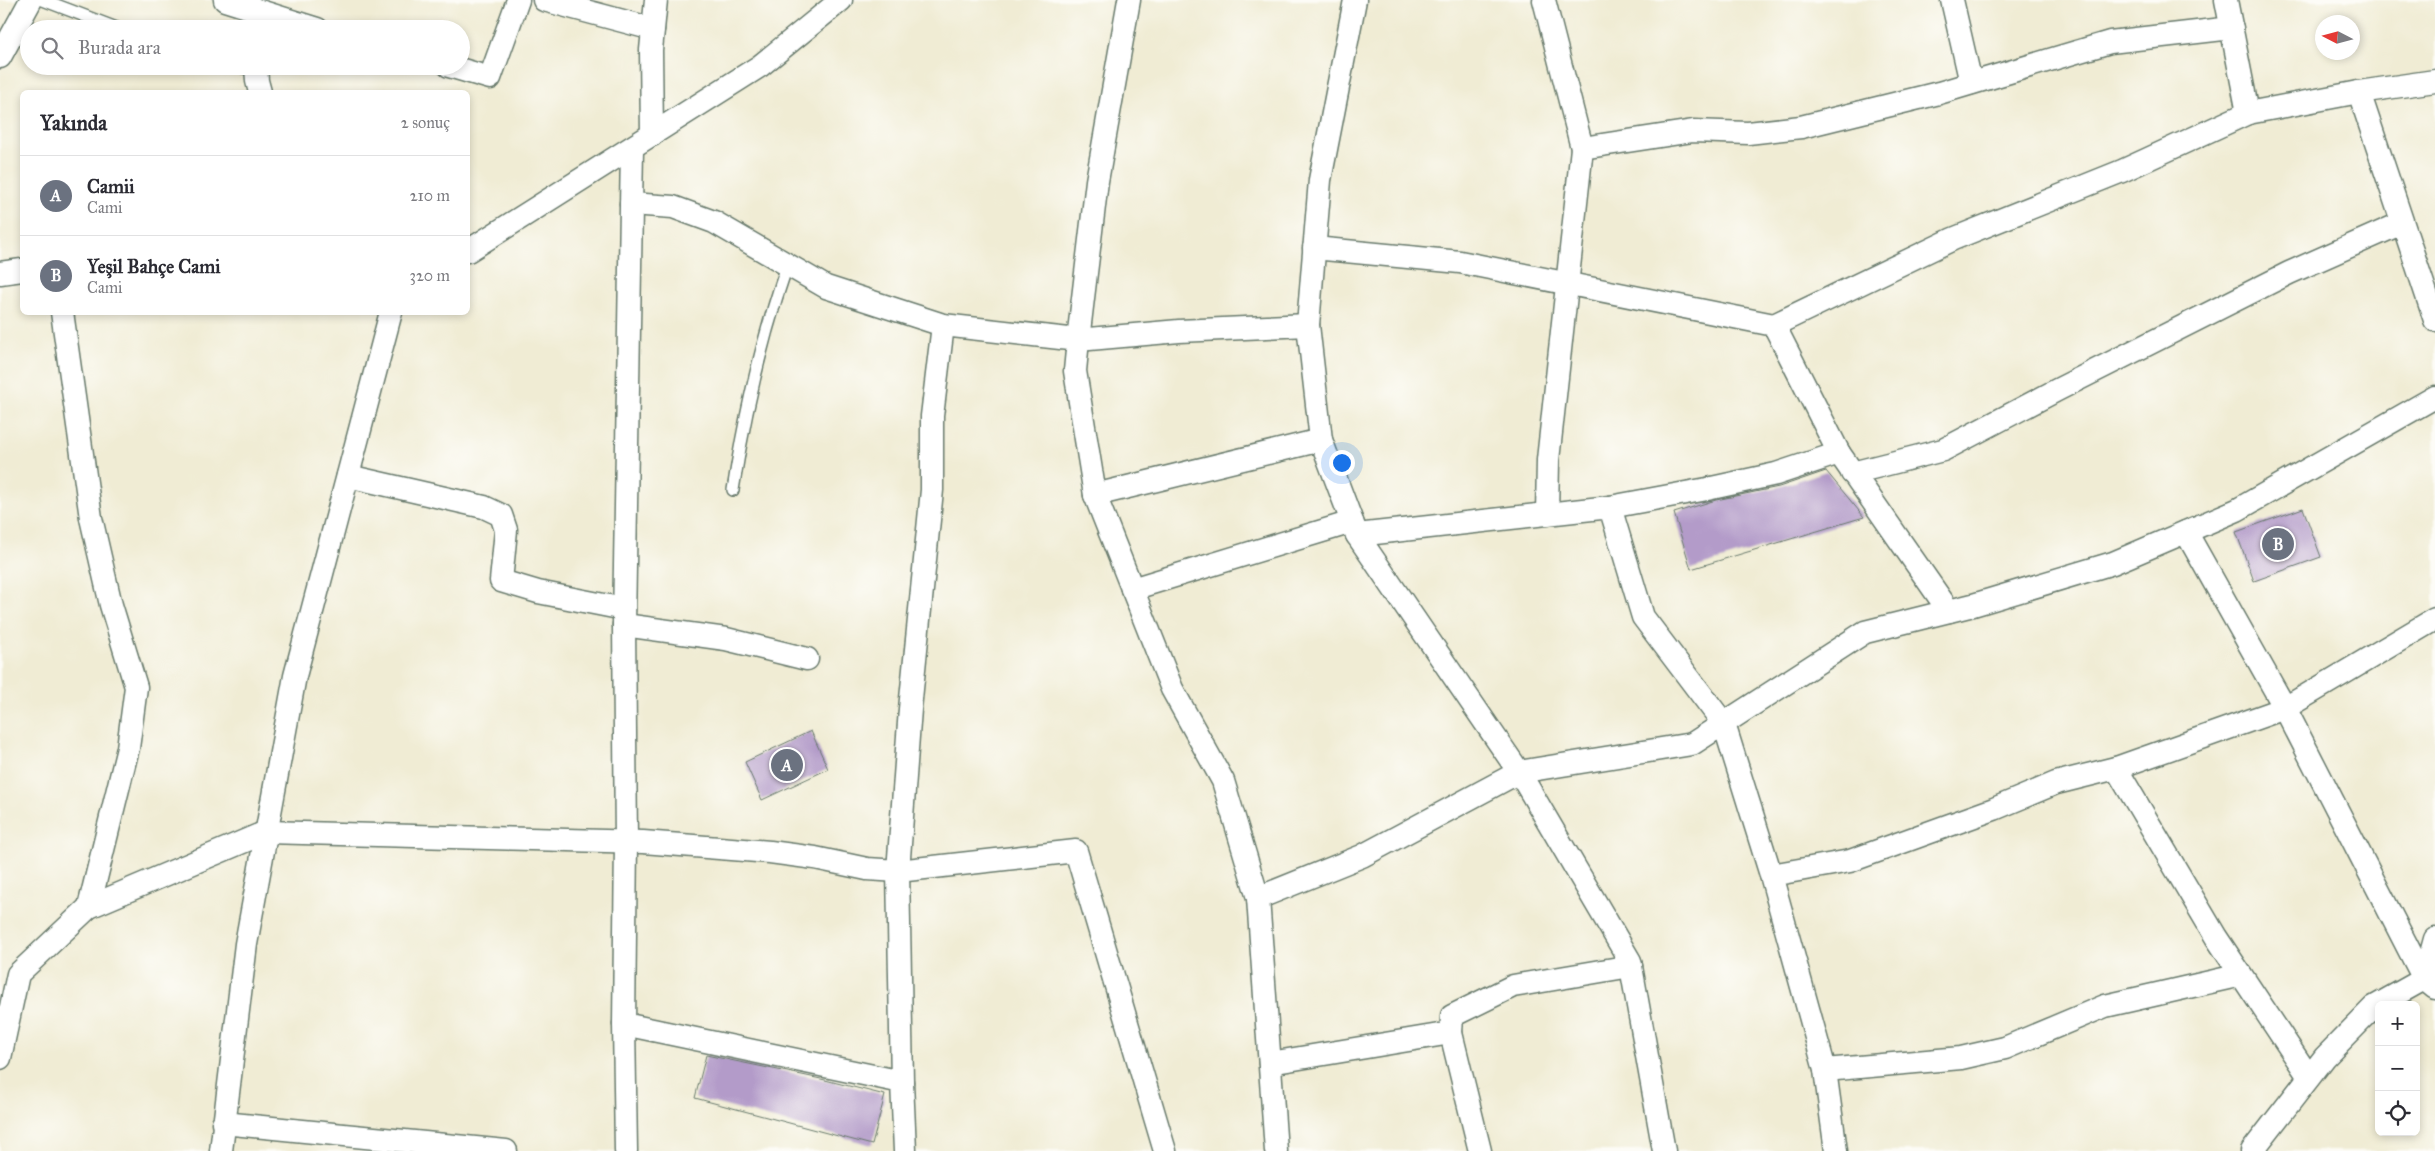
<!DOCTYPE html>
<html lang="tr">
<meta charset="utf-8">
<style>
body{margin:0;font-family:"IM FELL Great Primer",serif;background:#f7f7f7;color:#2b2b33}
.controls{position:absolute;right:15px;bottom:15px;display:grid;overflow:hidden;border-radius:8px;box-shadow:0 2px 8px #0003}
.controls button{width:45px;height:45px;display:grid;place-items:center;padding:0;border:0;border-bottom:1px solid #e1e1e2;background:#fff;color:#2b2b33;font:25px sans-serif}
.compass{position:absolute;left:2315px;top:15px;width:45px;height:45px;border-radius:50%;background:#fff;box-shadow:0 2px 8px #0003;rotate:276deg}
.you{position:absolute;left:1341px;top:462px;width:18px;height:18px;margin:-12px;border:4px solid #fff;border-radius:50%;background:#1a73e8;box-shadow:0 0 0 8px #1a73e833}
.badge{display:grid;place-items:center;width:32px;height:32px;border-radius:50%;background:#db2777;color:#fff;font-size:16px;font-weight:700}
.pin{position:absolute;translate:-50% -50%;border:2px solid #fff;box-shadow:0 1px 5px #0006}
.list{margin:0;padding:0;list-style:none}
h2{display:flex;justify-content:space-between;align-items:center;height:65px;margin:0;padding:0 20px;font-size:21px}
h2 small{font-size:16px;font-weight:400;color:#7c7c81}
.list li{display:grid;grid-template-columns:32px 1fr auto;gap:15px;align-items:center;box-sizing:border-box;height:80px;padding:0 20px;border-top:1px solid #e1e1e2}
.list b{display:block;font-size:19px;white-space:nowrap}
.list p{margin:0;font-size:16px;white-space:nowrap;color:#7c7c81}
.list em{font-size:16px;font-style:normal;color:#7c7c81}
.icon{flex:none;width:28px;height:28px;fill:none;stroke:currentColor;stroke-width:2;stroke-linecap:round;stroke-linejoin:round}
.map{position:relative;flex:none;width:2435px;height:1151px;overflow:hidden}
.search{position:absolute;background:#fff;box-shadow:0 2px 8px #0003;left:20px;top:20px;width:450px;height:55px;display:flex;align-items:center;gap:12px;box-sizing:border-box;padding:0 18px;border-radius:28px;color:#7c7c81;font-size:19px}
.panel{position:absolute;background:#fff;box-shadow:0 2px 8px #0003;left:20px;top:90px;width:450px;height:225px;border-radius:8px}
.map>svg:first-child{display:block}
</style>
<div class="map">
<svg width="2435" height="1151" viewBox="0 0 2435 1151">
<rect width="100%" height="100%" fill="#fdfcf7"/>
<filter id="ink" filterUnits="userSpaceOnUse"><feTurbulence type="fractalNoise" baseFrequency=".02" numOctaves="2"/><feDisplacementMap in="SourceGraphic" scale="10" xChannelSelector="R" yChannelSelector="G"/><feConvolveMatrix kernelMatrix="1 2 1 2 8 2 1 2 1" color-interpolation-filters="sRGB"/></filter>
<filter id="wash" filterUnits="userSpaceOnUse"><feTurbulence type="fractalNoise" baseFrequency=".0096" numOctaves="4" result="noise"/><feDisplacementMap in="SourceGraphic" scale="20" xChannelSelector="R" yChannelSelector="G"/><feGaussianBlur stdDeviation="1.12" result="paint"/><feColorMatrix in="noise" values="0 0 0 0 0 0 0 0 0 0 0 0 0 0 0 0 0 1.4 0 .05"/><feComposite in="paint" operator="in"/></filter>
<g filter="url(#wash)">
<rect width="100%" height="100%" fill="#f0ecd4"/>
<g id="blocks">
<!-- building -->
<g fill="#b39bc9">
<path d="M1826,471L1864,517L1691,569L1674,513L1716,500L1779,487Z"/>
<path d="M2303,508L2321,557L2254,581L2236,532Z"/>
<path d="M811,731L828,769L762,800L745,762Z"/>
<path d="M706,1055L821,1079L885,1095L872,1145L695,1098Z"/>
</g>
</g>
</g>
<g filter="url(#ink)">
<use href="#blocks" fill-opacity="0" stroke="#687a6c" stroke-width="1"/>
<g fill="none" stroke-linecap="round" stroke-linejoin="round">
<!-- service casing -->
<g stroke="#687a6c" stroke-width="14">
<g id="service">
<path d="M43,0L119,29"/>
<path d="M237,66L256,71"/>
<path d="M733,490C745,412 761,341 787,266"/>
</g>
</g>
<!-- minor casing -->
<g stroke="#687a6c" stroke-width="25">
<g id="minor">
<path d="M225,0L317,29"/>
<path d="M544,0L653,29"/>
<path d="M1129,0L1097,181L1078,340L1179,331L1308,325"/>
<path d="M1355,0L1320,180L1308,325L1321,440L1357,535"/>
<path d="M1544,0L1582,148L1548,460L1547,514"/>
<path d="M1952,0L1971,83"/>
<path d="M2226,0L2248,113"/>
<path d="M0,57L31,0"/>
<path d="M256,66L257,81L260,92"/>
<path d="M449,66L490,78L518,0"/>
<path d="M2435,81L2359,92L2435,320"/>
<path d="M652,135L651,50L656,0"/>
<path d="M1582,148L1693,131L1748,133L1801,127L1939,93L2110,42L2232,28"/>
<path d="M631,204L673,207L714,222L826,287L943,325"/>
<path d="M1314,248L1460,262L1774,325"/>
<path d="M468,251L760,66L841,0"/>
<path d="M0,273L22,270"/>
<path d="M62,312L91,518L111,605L136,687L128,748L89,907"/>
<path d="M1839,453L1774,325L1953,239L2122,171L2248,113L2359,92"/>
<path d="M1852,473L1943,450L2057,390L2289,273L2402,223"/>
<path d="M348,476L484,507L501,515L506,530L501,581L538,592L624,609"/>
<path d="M1095,495L1321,440"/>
<path d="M1610,507L1707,489L1776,474L1839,453L1949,611"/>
<path d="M2186,532L2285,708L2435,619"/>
<path d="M1132,589L1352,522"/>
<path d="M624,625L726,639L807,659"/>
<path d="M2116,768L2056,783L1994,809L1850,861L1771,875L1825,1070L1961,1058L2005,1048L2105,1006L2241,975"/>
<path d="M1771,875L1724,724L1643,617L1610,507L1357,535L1519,772L1692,744L1865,632L1973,605L2113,563L2237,510L2435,397"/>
<path d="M624,1024L902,1082L905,1151"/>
<path d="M1451,1033L1452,1016L1513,986L1631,966"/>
<path d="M0,1058L18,974L89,907L266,832L643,842L770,852L815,858L867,869L898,871L910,709L932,490V416L943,325L1078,340L1075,371L1095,495L1172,689L1223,781L1258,898"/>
<path d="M1270,1063L1451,1033L1480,1151"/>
<path d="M1825,1070L1836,1151"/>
<path d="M2309,1077L2216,937L2116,768L2285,708L2424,979L2435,939"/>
<path d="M902,1082L898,871L1076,851L1165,1151"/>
<path d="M223,1123L506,1151"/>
<path d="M221,1151L246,944L295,676L391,312"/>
<path d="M626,1151L624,1024L626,841L624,625L632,148"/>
<path d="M1276,1151L1258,898L1362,856L1519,772L1630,961L1664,1151"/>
<path d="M2252,1151L2325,1057L2374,1007L2424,979L2435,988"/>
</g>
</g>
<!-- service -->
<use href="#service" stroke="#fff" stroke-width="11"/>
<!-- minor -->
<use href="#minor" stroke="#fff" stroke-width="22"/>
</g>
</g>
</svg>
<div class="controls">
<button>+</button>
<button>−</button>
<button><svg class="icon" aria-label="locate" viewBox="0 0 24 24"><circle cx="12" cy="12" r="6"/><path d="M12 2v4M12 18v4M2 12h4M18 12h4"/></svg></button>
</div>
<svg class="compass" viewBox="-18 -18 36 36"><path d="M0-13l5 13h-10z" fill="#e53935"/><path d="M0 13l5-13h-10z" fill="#7c7c81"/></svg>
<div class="you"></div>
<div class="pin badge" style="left:787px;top:765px;background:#6b7280">A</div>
<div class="pin badge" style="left:2278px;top:544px;background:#6b7280">B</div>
<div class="search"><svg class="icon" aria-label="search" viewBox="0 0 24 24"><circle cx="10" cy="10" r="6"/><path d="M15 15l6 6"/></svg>Burada ara</div>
<section class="panel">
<h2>Yakında<small>2 sonuç</small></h2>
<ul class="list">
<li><span class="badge" style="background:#6b7280">A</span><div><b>Camii</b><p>Cami</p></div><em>210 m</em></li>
<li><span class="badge" style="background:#6b7280">B</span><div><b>Yeşil Bahçe Cami</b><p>Cami</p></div><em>320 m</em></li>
</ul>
</section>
</div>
